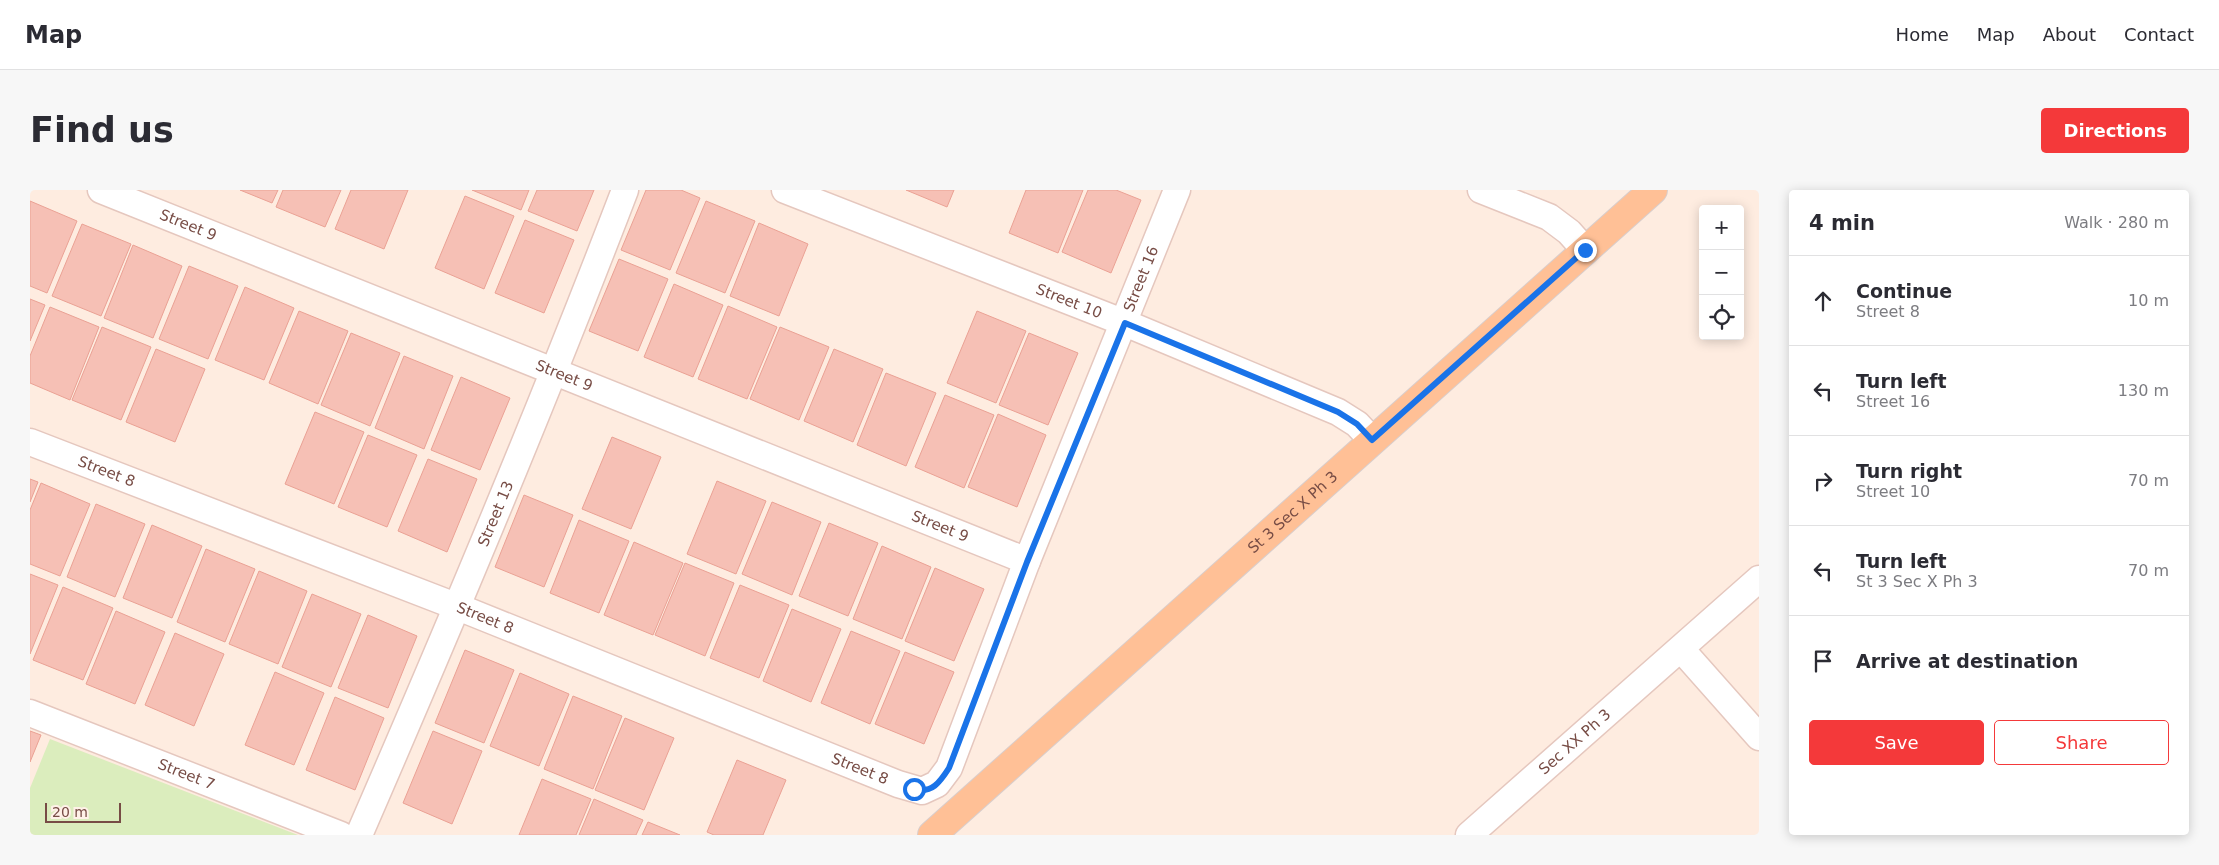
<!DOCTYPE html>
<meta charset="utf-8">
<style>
body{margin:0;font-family:"DejaVu Sans",sans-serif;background:#f7f7f7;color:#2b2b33}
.controls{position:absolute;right:15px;top:15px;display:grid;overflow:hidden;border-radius:5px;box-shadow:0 2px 12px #0003}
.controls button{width:45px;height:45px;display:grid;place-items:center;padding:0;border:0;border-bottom:1px solid #e1e1e2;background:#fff;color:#2b2b33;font:25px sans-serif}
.scale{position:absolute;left:15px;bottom:12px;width:76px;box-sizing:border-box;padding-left:5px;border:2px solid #774c45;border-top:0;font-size:14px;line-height:18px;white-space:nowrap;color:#774c45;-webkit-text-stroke:4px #fff1e8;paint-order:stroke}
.stop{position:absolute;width:15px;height:15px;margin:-11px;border:4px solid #1a73e8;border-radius:50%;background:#fff}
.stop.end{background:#1a73e8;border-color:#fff;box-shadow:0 1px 5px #0008}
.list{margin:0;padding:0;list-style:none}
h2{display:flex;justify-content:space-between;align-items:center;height:65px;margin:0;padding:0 20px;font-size:21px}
h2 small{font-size:16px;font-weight:400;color:#7c7c81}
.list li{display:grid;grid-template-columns:32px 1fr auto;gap:15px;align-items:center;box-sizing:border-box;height:90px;padding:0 20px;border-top:1px solid #e1e1e2}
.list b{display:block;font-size:19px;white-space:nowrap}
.list p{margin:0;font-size:16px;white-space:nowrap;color:#7c7c81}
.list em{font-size:16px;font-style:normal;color:#7c7c81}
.actions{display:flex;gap:10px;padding:15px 20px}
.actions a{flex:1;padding:11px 0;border:1px solid #f4393a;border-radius:5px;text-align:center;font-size:18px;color:#f4393a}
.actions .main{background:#f4393a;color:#fff}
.icon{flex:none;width:28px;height:28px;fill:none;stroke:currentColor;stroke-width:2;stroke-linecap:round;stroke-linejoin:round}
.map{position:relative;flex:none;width:1729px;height:645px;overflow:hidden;border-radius:5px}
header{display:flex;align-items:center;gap:30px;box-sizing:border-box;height:70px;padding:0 25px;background:#fff;border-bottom:1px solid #e1e1e2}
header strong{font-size:24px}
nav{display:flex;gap:28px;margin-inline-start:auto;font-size:18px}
.intro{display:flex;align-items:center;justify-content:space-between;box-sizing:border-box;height:120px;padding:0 30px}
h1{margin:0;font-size:35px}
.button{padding:12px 22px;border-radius:5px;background:#f4393a;color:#fff;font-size:18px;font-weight:700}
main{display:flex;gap:30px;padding:0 30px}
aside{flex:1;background:#fff;border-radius:5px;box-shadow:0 2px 12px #0003}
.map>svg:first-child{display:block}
</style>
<header>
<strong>Map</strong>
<nav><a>Home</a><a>Map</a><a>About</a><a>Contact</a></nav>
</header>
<div class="intro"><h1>Find us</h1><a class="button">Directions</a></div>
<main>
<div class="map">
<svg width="1729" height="645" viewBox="0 0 1729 645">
<rect width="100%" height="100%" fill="#feece0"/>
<!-- green -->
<path fill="#dbedbd" d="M20,549L268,645H0V598Z"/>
<!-- building -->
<g fill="#f6c0b5" stroke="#eaa194">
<path d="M210,0H248L242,13Z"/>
<path d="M253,0H311L295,37L246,17Z"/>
<path d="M321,0H378L354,59L305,39Z"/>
<path d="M442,0H499L491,20Z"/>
<path d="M507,0H564L547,41L498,21Z"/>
<path d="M616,0H651L670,8L640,80L591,60Z"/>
<path d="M876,0H924L917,17Z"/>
<path d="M996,0H1053L1028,63L979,43Z"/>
<path d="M1058,0H1086L1111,10L1081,83L1032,62Z"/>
<path d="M435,6L484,26L454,99L405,78Z"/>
<path d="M0,11L47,31L17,103L0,96Z"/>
<path d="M676,11L725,31L695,103L646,83Z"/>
<path d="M495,30L544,50L514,123L465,103Z"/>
<path d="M729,33L778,54L749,126L700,106Z"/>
<path d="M52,34L101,54L71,126L22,106Z"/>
<path d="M103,55L152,76L123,148L74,128Z"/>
<path d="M589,69L638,89L608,161L559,141Z"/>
<path d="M159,76L208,96L178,169L129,149Z"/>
<path d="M644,94L693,115L663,187L614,167Z"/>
<path d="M215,97L264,118L234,190L185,170Z"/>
<path d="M0,109L15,115L0,151Z"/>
<path d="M698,116L747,137L717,209L668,189Z"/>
<path d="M20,117L69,137L40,210L0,193V166Z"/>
<path d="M269,121L318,141L288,214L239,193Z"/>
<path d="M947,121L996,141L966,213L917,193Z"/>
<path d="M72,137L121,157L91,230L42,210Z"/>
<path d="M750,137L799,157L769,230L720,209Z"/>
<path d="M321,143L370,163L340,236L291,215Z"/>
<path d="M999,143L1048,163L1018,235L969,215Z"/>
<path d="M126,159L175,179L145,252L96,232Z"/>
<path d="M804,159L853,179L823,252L774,231Z"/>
<path d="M374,166L423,186L394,259L345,238Z"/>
<path d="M856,183L906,203L876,276L827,255Z"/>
<path d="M431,187L480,208L450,280L401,260Z"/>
<path d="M915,205L964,225L934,298L885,277Z"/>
<path d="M285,222L334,242L304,314L255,294Z"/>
<path d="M968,224L1016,245L987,317L938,297Z"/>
<path d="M338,245L387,265L357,337L308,317Z"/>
<path d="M582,247L631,267L601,339L552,319Z"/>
<path d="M398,269L447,289L417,362L368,341Z"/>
<path d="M0,289L8,292L0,312Z"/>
<path d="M687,291L736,311L706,384L657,364Z"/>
<path d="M11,293L60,314L30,386L0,374V320Z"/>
<path d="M494,305L543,325L514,397L465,377Z"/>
<path d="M742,312L791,332L762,405L712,384Z"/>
<path d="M66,314L115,334L85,407L37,387Z"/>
<path d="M549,330L599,351L569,423L520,403Z"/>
<path d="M799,333L848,353L818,426L769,406Z"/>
<path d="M122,335L172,356L142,428L93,408Z"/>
<path d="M604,352L653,373L623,445L574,425Z"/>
<path d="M852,356L901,377L872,449L823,429Z"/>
<path d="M176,359L225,379L195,452L147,432Z"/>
<path d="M655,373L704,393L675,466L625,445Z"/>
<path d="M905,378L954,399L924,471L875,451Z"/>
<path d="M229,381L277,401L248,474L199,454Z"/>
<path d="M0,384L28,395L0,464Z"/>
<path d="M710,395L759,415L729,488L680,468Z"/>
<path d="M33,397L83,418L53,490L3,470Z"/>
<path d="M282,404L331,424L301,497L252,477Z"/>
<path d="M762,419L811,439L781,512L733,491Z"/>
<path d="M86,421L135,442L105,514L56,494Z"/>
<path d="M338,425L387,446L358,518L308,498Z"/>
<path d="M821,441L870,461L840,534L791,513Z"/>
<path d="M145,443L194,464L164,536L115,515Z"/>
<path d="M435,460L484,480L454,553L405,533Z"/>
<path d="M875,462L924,482L894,554L845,534Z"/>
<path d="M245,482L294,503L264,575L215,555Z"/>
<path d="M490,483L539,504L509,576L460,556Z"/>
<path d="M543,506L592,526L563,599L514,579Z"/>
<path d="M305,507L354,528L325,600L276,580Z"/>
<path d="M595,528L644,548L614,620L565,600Z"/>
<path d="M0,541L11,545L0,572Z"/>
<path d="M403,541L452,561L422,634L373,613Z"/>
<path d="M707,570L756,590L733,645H684L677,642Z"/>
<path d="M512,589L561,609L546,645H489Z"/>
<path d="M564,609L613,630L606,645H549Z"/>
<path d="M618,632L650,645H612Z"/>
</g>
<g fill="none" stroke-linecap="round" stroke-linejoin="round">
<!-- minor casing -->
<g stroke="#e5c7be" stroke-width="29">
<g id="minor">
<path id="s1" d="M71,0L997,371"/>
<path id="s2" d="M755,0L1095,133L1308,222L1327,234L1342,250"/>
<path d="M1451,0L1519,27L1539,42L1555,60"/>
<path id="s3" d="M0,252L428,417L868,594L892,601L907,594L919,578L997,371L1147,0"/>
<path d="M1651,459L1729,547"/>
<path id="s4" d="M0,523L311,645"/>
<path id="s5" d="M329,645C422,431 512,217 595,0"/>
<path id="s6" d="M1439,645L1729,389"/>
</g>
</g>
<!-- major casing -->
<g stroke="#d9cdcb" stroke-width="30">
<g id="major">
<path id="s7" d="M902,645L1623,0"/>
</g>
</g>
<!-- minor -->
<use href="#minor" stroke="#fff" stroke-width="26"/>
<!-- major -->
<use href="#major" stroke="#ffc096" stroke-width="28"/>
</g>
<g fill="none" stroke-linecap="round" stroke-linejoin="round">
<!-- route -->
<path stroke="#1a73e8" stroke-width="6" d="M884,599C902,604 910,592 919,578L997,372L1095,133L1308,222L1327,234L1342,250L1555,60"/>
</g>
<g text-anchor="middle" stroke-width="4" stroke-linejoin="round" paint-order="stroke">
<!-- street labels -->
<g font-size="15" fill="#774c45" stroke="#fff1e8">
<text dy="5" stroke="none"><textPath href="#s1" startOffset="94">Street 9</textPath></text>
<text dy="5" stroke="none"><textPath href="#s3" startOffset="1520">Street 16</textPath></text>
<text dy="5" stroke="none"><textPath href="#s2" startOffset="305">Street 10</textPath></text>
<text dy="5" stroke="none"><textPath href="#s1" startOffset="499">Street 9</textPath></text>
<text dy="5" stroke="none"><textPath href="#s3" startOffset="82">Street 8</textPath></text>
<text dy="5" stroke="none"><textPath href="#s7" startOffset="484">St 3 Sec X Ph 3</textPath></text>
<text dy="5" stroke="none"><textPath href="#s5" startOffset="349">Street 13</textPath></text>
<text dy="5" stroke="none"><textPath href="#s1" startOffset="904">Street 9</textPath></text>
<text dy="5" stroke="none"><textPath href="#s3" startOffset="488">Street 8</textPath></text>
<text dy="5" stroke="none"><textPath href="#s6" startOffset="141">Sec XX Ph 3</textPath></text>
<text dy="5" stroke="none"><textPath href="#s3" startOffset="892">Street 8</textPath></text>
<text dy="5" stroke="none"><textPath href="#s4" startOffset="168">Street 7</textPath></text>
</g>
</g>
</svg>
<div class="controls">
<button>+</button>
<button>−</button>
<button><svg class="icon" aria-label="locate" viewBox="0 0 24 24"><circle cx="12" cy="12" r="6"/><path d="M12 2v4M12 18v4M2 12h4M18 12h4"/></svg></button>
</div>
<div class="scale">20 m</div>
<div class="stop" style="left:884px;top:599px"></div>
<div class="stop end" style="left:1555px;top:60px"></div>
</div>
<aside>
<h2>4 min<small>Walk · 280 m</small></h2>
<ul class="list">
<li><svg class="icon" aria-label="ahead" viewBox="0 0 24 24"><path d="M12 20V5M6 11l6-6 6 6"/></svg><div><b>Continue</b><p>Street 8</p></div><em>10 m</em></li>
<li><svg class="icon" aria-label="left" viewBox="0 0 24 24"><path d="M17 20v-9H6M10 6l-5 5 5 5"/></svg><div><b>Turn left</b><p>Street 16</p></div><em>130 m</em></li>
<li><svg class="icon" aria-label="right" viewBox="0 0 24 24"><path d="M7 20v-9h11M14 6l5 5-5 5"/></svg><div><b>Turn right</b><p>Street 10</p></div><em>70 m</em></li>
<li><svg class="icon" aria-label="left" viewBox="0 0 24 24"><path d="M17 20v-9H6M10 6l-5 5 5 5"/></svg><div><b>Turn left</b><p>St 3 Sec X Ph 3</p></div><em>70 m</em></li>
<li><svg class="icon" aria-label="arrive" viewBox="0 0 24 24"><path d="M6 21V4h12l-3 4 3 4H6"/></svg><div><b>Arrive at destination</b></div></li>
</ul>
<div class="actions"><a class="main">Save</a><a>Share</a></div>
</aside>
</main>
